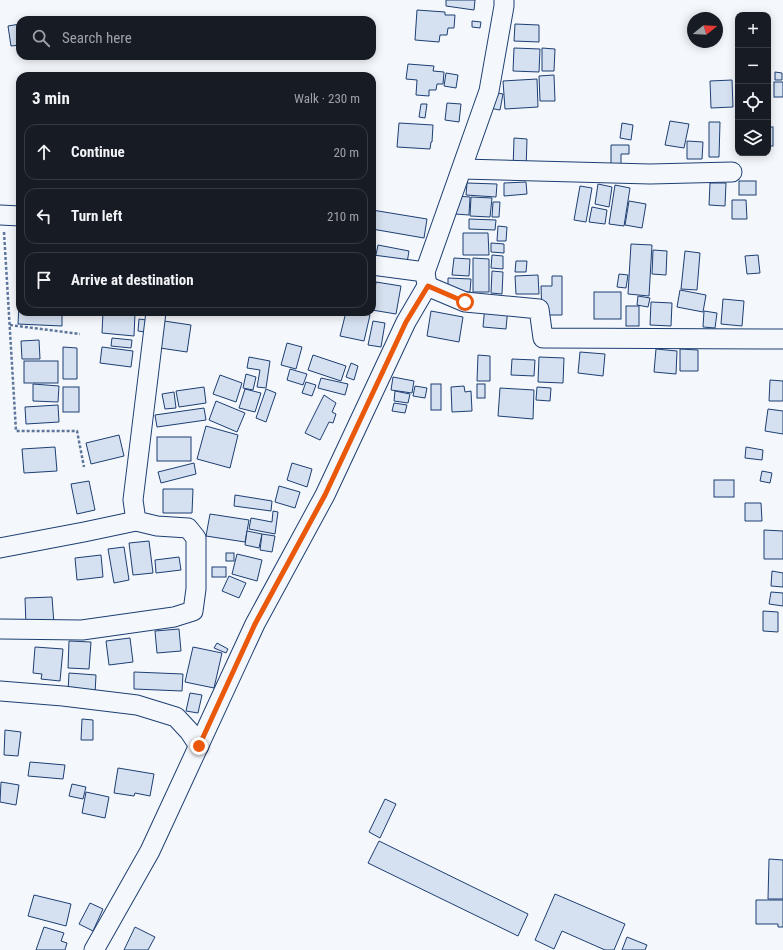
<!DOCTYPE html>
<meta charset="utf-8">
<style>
body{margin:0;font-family:"Roboto Condensed",sans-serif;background:#20242c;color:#f1f3f6}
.controls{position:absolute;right:12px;top:12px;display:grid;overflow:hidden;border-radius:8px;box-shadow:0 2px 10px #0003}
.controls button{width:36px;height:36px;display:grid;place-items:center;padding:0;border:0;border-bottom:1px solid #363941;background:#171b24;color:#f1f3f6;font:20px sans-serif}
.compass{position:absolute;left:687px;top:12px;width:36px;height:36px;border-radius:50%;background:#171b24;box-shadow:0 2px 10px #0003;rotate:72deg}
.stop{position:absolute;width:12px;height:12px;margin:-9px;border:3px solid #ea580c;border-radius:50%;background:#fff}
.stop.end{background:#ea580c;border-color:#fff;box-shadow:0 1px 4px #0008}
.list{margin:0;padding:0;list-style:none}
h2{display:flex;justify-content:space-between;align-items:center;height:52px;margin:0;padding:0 16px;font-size:17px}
h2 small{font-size:13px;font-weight:400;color:#9ea1a6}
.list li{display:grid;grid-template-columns:26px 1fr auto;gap:12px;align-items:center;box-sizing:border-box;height:56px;margin:0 8px 8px;padding:0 8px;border:1px solid #363941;border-radius:12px}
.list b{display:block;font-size:15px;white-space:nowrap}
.list em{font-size:13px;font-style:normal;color:#9ea1a6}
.icon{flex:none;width:22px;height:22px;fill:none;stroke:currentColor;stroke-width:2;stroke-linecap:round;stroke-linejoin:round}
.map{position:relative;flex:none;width:783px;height:950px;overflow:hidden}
.search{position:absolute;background:#171b24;box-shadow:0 2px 10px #0003;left:16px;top:16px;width:360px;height:44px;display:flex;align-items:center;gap:10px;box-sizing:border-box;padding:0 14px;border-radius:12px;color:#9ea1a6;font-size:15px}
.panel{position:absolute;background:#171b24;box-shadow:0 2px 10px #0003;left:16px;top:72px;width:360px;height:244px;border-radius:12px}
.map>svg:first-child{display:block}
</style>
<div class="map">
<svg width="783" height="950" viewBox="0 0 783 950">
<rect width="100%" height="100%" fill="#f4f7fb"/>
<!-- building -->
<g fill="#d5e0f0" stroke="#1d3f73">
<path d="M446,0H475L474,10L446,6Z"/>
<path d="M417,10L445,12V15H455L454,28H448L447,35H440L439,42L415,40Z"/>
<path d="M472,21L481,22L480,28L472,27Z"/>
<path d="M20,24V45L11,46L8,26Z"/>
<path d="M515,24L539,25V42L514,41Z"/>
<path d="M514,48L540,49L539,72L513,71Z"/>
<path d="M542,48L555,49L554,71H542Z"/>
<path d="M408,64L434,66L433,71L444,72L443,84H437L436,90H429V96L416,95L417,80L406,79Z"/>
<path d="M775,72L782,73V80H775Z"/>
<path d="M446,73L458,75L456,88L444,86Z"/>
<path d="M554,75L555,101H540L539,76Z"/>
<path d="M537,79L538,107L505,109L503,81Z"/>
<path d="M732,80L733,107L711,108L710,81Z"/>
<rect x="774" y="82" width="9" height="15"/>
<path d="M492,92L503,94L500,110L489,108Z"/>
<path d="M447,103L461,104L459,122L445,120Z"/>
<path d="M421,104H427L425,118L419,117Z"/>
<path d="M670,121L689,124L684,148L665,145Z"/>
<path d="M709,122H720L719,157H709Z"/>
<path d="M399,123L433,125L432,142H431L430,149L397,147Z"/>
<path d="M622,123L633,125L631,140L620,138Z"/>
<rect x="768" y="127" width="5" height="19"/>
<path d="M514,138L527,139L526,170H513Z"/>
<path d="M687,141L703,142L702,159H687Z"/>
<path d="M611,145H629V154H621V164H611Z"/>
<rect x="739" y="181" width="17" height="14"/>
<path d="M526,182L527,194L504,196V183Z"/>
<path d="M467,183L497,184L496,197L466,195Z"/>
<path d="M710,183H726L725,206L709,205Z"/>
<path d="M598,184L612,187L609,207L595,204Z"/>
<path d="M615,185L630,188L624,226L609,224Z"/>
<path d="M580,186L592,188L586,222L574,220Z"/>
<path d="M456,196L470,197L469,215L455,214Z"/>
<path d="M471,197L492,198L490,217L470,216Z"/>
<path d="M732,200H746L747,219H732Z"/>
<path d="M629,201L646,204L642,228L625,225Z"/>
<path d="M493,202H500L499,217H492Z"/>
<path d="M592,207L607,210L605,224L589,222Z"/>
<path d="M372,210L427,219L424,238L372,229Z"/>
<path d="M469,219L496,220L495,230L469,229Z"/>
<path d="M498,226L507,227L506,241H497Z"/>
<path d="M463,233H488L489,255H463Z"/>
<path d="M491,243L504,244V253L491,252Z"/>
<path d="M631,244L652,245L649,296L628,294Z"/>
<path d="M378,245L409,251L405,275L373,269Z"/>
<path d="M653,250L667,251L666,275L652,274Z"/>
<path d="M685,251L700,253L697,290L681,289Z"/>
<path d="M492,255L503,256V269L491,268Z"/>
<path d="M758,255L760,273L747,274L745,256Z"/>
<path d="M454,258L470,259L469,276L452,275Z"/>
<path d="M473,258L489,259V292H473Z"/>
<path d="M516,261H527L526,272H515Z"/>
<path d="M492,271L503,272L502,294L491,293Z"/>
<path d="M619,274L628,275L626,288L617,287Z"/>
<path d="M538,275L539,294H516L515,276Z"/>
<path d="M552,276H562V315H542L541,286H552Z"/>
<path d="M448,278L471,279L470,292L448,291Z"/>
<path d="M376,282L401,286L396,314L372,310Z"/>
<path d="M20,285V312H62V326L18,324Z"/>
<path d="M680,290L706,295L703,312L677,307Z"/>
<rect x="594" y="292" width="27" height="27"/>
<path d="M638,296L650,298L648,307L637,305Z"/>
<path d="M723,299L744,301L742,326L721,324Z"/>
<path d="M651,302L672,303L671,326L650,325Z"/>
<path d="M485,306L508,307L506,329L483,327Z"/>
<rect x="626" y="306" width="13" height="20"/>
<path d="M431,311L463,317L459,342L427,336Z"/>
<path d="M704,311L717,313L715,328L703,327Z"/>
<path d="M103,312L135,313L134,336L102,333Z"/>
<path d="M346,312H358L370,315L364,341L340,336Z"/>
<path d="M139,319L146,320L145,332L138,331Z"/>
<path d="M164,321L191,325L187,352L160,348Z"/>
<path d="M373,321L385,323L381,347L368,345Z"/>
<path d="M112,338L132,340L131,348L111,346Z"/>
<path d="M39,340L40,359H22L21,341Z"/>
<path d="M287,343L302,347L296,369L281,365Z"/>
<path d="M63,347L77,348V379H63Z"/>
<path d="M102,347L133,351L131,367L100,363Z"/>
<path d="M656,349L677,351L676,374L654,372Z"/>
<path d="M680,349L698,350V371H680Z"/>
<path d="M580,352L605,354L603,376L578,373Z"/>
<path d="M313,355L346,366L341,381L308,370Z"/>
<path d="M478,355L490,356V381H477Z"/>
<path d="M249,357L270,361L266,388L257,387L260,370L247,368Z"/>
<path d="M539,357L564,358L563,383L538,382Z"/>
<path d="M512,359L535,360L534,376L511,375Z"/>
<rect x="24" y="361" width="34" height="22"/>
<path d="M351,363L358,366L354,380L346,377Z"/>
<path d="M290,369L307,374L303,385L287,380Z"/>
<path d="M246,374L256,377L253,390L243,388Z"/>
<path d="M220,375L242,383L236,402L213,394Z"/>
<path d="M393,377L414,381L412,393L391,390Z"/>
<path d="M321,378L348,384L345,395L318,388Z"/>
<path d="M770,380L783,381V401H769Z"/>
<path d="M306,382L316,385L312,396L302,393Z"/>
<path d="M33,384L59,386L58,402L33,401Z"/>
<rect x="431" y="384" width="10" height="26"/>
<rect x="477" y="384" width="8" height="14"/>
<path d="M415,386L427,388L425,398L413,396Z"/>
<path d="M464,386L465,392L471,391L472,411L452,412L451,387Z"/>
<rect x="63" y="387" width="16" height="25"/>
<path d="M204,387L206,403L179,407L176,391Z"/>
<path d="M537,387L551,388L550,401L536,400Z"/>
<path d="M500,388L534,390L533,419L498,416Z"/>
<path d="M245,389L261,393L255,412L239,408Z"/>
<path d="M266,389L276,393L266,422L256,418Z"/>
<path d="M395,391L410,394L408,403L394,401Z"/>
<path d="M174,392L176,408L165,409L162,394Z"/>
<path d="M324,395L336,403L332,412L336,414L333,423L329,422L320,440L305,433Z"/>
<path d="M216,401L245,413L237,432L209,420Z"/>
<path d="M394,403L407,405L405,413L392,411Z"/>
<path d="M58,405L59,422L26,424L25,407Z"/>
<path d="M204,408L206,420L157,427L155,415Z"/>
<path d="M768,409L783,411V434L765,431Z"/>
<path d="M206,426L238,435L230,468L197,459Z"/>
<path d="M119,435L124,456L91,464L86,443Z"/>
<rect x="157" y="437" width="34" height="24"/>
<path d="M55,447L57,471L24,473L22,449Z"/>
<path d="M746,447L763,450L762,460L745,458Z"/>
<path d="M194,463L196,474L161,483L158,472Z"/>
<path d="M292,463L312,469L307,487L287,480Z"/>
<path d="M762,471L772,473L770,483L760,481Z"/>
<rect x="714" y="480" width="20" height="17"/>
<path d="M89,481L95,510L77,514L71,484Z"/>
<path d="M279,486L300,492L295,508L275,502Z"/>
<path d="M163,489H193L192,513H163Z"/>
<path d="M235,495L272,501L271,511L234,506Z"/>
<path d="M745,503H761L762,521H745Z"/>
<path d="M273,511L278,512L275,534L249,529L251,518L272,522Z"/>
<path d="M210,514L249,520L245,542L206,536Z"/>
<path d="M764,530L783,531V559H764Z"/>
<path d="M247,531L262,534L259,548L245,545Z"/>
<path d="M262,534L275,536L272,552L260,550Z"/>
<path d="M149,541L153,573L133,575L129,543Z"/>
<path d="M124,547L129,580L114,583L108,549Z"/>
<rect x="226" y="553" width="8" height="8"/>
<path d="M237,554L262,560L257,581L232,574Z"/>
<path d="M101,555L103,577L77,580L75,558Z"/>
<path d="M179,557L181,570L156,573L155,560Z"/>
<rect x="212" y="567" width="14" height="10"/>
<path d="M772,571L783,573V587L771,586Z"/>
<path d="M229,576L246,583L239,598L222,591Z"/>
<path d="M771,592L783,593V606L769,604Z"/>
<path d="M52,597L54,624L26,625L25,598Z"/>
<path d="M763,611L778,612V632L763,631Z"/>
<path d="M179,629L181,651L157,653L155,631Z"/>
<path d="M130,638L133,662L109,665L106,641Z"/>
<path d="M69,641L91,642L89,669L68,668Z"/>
<path d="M217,643L228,649L226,653L214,648Z"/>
<path d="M35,647L63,649L60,681L41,679L42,674L33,673Z"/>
<path d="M193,647L222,653L214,688L185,682Z"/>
<path d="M134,672L183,674L182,691L134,689Z"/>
<path d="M69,673L96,675L95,694L68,692Z"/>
<path d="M190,693L202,695L198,713L186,711Z"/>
<path d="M82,719L93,720V740H81Z"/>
<path d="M5,730L21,732L18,756L4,755Z"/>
<path d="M30,762L65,765L63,779L28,776Z"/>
<path d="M118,768L154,774L150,796L135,793L134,796L114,793Z"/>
<path d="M1,782L19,785L16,805L0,802Z"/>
<path d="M72,784L86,787L83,799L69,796Z"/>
<path d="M86,792L109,797L105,818L82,813Z"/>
<path d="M385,799L396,804L380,838L369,832Z"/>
<path d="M379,841L528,914L518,936L368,863Z"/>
<path d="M769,859L783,860V899H768Z"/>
<path d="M555,894L625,924L614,950H605L562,931L554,949L535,940Z"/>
<path d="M34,895L71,904L66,926L28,916Z"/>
<path d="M756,900H783V927H778V924H756Z"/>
<path d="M90,903L103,909L93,931L79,924Z"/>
<path d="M44,927L64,933L61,941L67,943L65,950H36Z"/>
<path d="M135,927L155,937L148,950H124Z"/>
<path d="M627,937L647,945L645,950H622Z"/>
</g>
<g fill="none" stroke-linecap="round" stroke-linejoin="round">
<!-- minor casing -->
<g stroke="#1d3f73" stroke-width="21">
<g id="minor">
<path d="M462,169L650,174L732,172"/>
<path d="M0,215L20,216"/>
<path d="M372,265L425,272"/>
<path d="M427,286L465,302L539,309L543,338L783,339"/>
<path d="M0,548L84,532L136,521"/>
<path d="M0,629L82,630L174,617L193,611L196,589V538L188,528L157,526L136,521L133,500L156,312"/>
<path d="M0,691L63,696L137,705L176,717L189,731L199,746"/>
<path d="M94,950L150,851L255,624L325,495L406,322L427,286L425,272L489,91L504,6V0"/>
</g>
</g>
<!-- path -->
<g stroke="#5e769c" stroke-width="2.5" stroke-dasharray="3 2" stroke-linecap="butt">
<path d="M4,232L16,431H77L84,467"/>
<path d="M10,325L80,334"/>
</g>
<!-- minor -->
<use href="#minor" stroke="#f4f7fb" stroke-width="19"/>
</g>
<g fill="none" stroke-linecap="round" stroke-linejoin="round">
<!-- route -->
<path stroke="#ea580c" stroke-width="5" d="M199,746L255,624L325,495L406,322L428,286L465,302"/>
</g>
</svg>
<div class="controls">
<button>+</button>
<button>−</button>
<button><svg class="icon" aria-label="locate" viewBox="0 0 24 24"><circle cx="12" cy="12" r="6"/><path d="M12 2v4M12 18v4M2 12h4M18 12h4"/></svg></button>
<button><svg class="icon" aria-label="layers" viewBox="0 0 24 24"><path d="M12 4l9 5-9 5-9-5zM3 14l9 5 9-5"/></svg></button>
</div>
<svg class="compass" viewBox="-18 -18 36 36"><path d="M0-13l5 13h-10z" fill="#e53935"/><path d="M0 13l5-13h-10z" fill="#9ea1a6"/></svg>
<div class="stop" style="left:465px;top:302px"></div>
<div class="stop end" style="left:199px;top:746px"></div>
<div class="search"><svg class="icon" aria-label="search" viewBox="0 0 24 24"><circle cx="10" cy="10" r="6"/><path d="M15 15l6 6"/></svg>Search here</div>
<section class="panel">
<h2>3 min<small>Walk · 230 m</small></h2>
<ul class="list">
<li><svg class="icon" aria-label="ahead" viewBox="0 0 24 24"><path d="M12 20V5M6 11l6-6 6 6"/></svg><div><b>Continue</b></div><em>20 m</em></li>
<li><svg class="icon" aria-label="left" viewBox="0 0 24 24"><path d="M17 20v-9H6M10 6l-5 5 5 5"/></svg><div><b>Turn left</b></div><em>210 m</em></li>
<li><svg class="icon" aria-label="arrive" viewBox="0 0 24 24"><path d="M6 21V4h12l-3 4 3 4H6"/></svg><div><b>Arrive at destination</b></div></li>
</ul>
</section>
</div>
